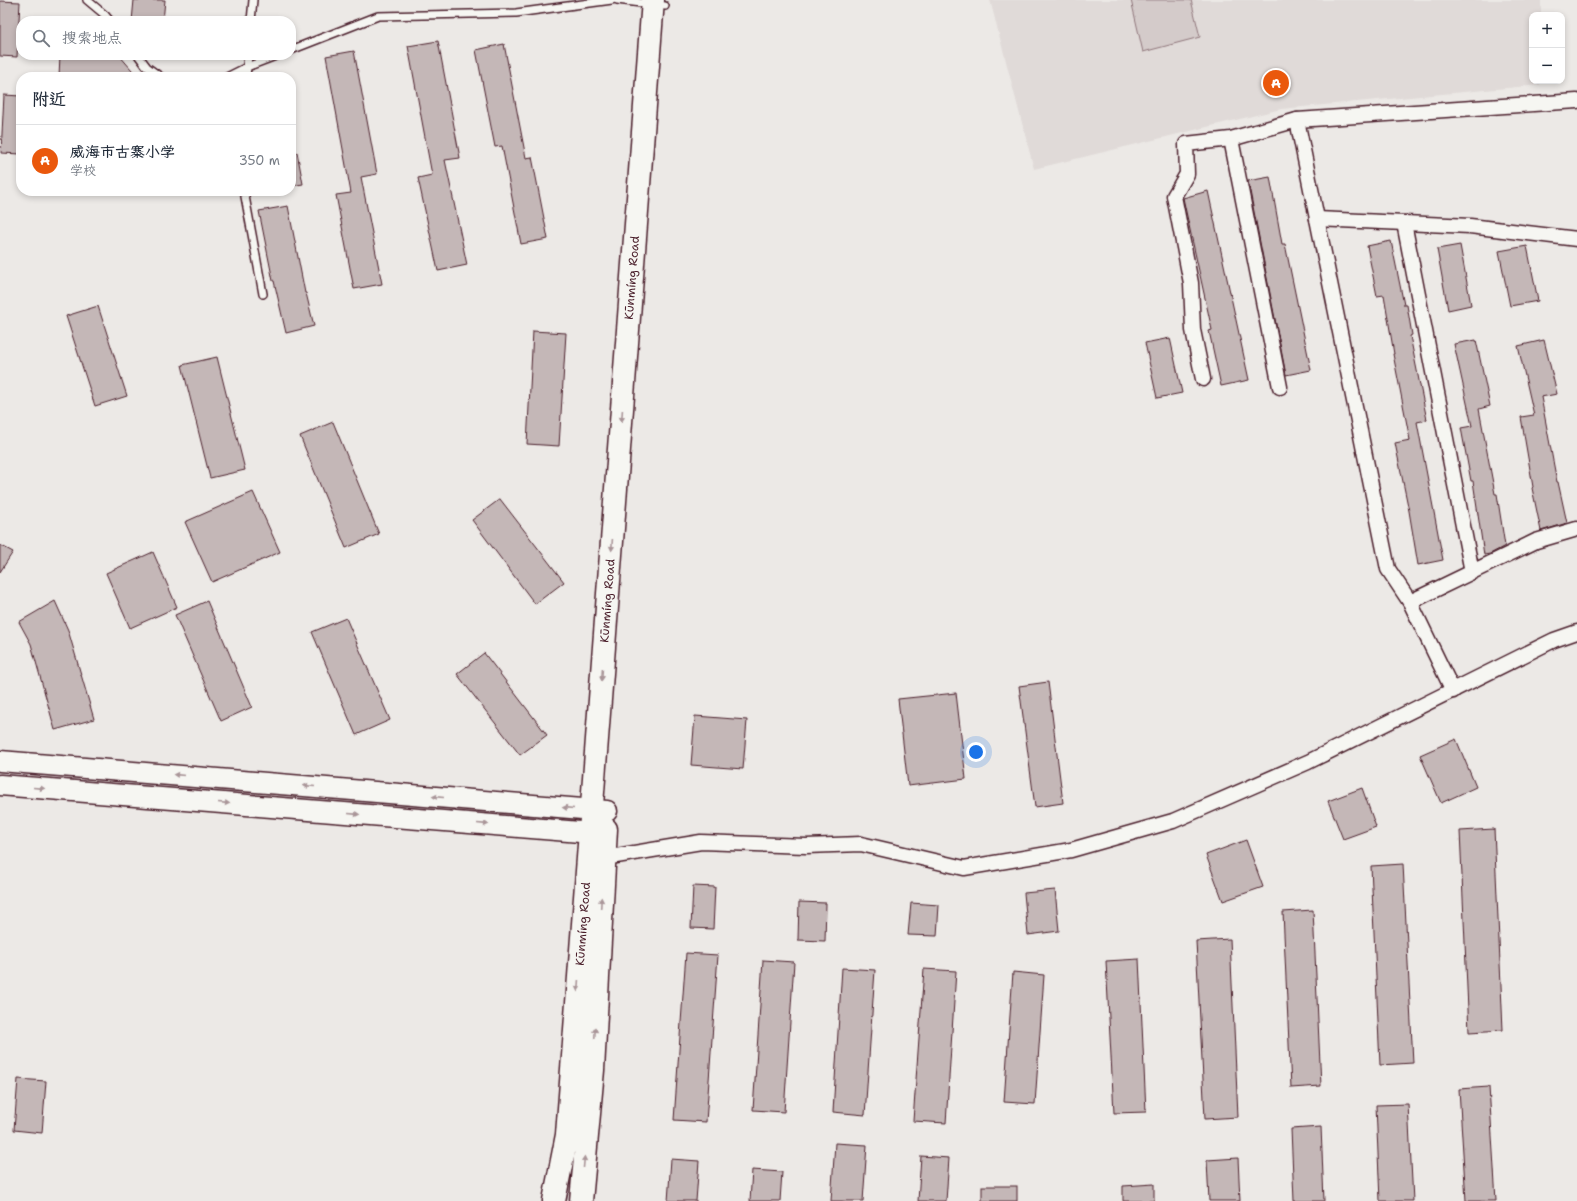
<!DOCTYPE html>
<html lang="zh">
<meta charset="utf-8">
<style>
body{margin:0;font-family:"Shantell Sans","LXGW WenKai TC",sans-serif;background:#f2f2f3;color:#1f2937}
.controls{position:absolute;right:12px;top:12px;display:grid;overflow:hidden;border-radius:8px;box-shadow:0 2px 6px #0003}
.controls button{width:36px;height:36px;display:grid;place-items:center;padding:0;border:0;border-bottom:1px solid #e0e1e3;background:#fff;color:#1f2937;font:20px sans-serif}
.you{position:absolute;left:976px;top:752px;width:14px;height:14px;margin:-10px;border:3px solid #fff;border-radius:50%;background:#1a73e8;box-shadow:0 0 0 6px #1a73e833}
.badge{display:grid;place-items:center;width:26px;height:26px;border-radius:50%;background:#ea580c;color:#fff;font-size:13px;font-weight:700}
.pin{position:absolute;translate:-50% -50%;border:2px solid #fff;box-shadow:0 1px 4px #0006}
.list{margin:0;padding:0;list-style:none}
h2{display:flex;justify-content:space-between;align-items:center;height:52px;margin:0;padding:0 16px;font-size:17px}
h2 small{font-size:13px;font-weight:400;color:#747a83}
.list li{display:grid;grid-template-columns:26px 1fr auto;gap:12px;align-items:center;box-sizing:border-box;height:72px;padding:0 16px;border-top:1px solid #e0e1e3}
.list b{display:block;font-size:15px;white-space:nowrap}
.list p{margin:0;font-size:13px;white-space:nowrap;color:#747a83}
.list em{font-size:13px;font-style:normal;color:#747a83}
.icon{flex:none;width:22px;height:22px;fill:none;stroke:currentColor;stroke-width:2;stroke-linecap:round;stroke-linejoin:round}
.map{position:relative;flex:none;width:1577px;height:1201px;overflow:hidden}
.search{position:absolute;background:#fff;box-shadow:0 2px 6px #0003;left:16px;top:16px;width:280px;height:44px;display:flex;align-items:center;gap:10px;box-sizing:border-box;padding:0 14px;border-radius:16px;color:#747a83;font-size:15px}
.panel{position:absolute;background:#fff;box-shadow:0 2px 6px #0003;left:16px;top:72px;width:280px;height:124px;border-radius:16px}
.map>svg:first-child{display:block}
</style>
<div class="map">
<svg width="1577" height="1201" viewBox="0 0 1577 1201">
<rect width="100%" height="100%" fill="#ece9e6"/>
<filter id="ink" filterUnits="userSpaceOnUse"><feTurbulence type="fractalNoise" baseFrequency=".025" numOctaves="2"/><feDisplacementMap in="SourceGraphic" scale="8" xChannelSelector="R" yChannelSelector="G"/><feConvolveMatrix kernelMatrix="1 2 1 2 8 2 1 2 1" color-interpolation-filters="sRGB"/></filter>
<g filter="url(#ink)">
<!-- built -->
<path fill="#e0dad8" d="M990,0H1541V15H1532V81H1540V85L1281,109L1034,169Z"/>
<!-- green -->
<path fill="#d4cbca" stroke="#8f757a" d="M1131,0H1191L1200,37L1143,52Z"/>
<!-- building -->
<g fill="#c4b7b7" stroke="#4a1f2b">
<path d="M134,0H165L163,21H132Z"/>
<path d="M0,1L20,2L17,57L0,56Z"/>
<path d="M438,41L460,158L445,160L467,265L438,271L418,178L432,175L408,46Z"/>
<path d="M504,44L526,158L532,157L548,239L521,244L502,146L495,147L476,50Z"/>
<path d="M354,51L377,174L361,177L382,284L354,289L336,195L351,193L326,56Z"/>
<path d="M60,55H119L138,77L59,76Z"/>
<path d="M4,95L21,96V154L1,153Z"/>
<path d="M297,152L303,184L291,186V153Z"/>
<path d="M1270,177L1282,244H1285L1311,370L1286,375L1248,181Z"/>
<path d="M1208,191L1249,380L1221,386L1209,331L1212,330L1183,198Z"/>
<path d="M288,206L305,293H306L314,326L286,333L274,281H273L259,211Z"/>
<path d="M1391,241L1404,305H1407L1412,335L1410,336L1427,420L1417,422L1443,560L1418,565L1409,511L1395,443L1410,440L1393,354H1394L1384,295L1377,296L1367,246Z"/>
<path d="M1460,245L1471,305L1448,310L1437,249Z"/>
<path d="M1527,246L1538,301L1510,306L1499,251Z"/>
<path d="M98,306L127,396L95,406L66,316Z"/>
<path d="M533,331L566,333L559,446L527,444Z"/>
<path d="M1170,338L1182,393L1157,398L1145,343Z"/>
<path d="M1476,340L1490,406L1479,409L1495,494H1497L1505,546L1490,554L1484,555L1473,481H1471L1461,428L1472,426L1454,344Z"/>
<path d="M1544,340L1557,394L1541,397L1557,482H1558L1567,523L1541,531L1532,488L1533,487L1521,417L1534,415L1518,346Z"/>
<path d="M217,357L245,470L210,478L182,365Z"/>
<path d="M333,422L379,534L346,548L300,436Z"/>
<path d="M253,492L280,552L212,582L185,522Z"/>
<path d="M500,499L564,582L535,604L472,520Z"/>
<path d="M0,545L13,552L0,572Z"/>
<path d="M153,552L177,607L130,628L106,573Z"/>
<path d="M55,601L68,630L94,719L55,730L31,644L19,622Z"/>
<path d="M207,601L252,707L221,721L175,615Z"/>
<path d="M346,618L390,720L356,735L312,632Z"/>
<path d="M484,653L547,735L520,755L457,674Z"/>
<path d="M1048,682L1063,803L1035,807L1019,686Z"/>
<path d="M956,693L966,779L908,786L898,699Z"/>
<path d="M695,716L747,720L743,769L691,765Z"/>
<path d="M1456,739L1476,787L1441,803L1420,755Z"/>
<path d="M1362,788L1376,827L1343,839L1328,801Z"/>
<path d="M1494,829L1503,1030L1469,1032L1460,831Z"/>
<path d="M1246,840L1263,887L1223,901L1206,855Z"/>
<path d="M1403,864L1413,1063L1380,1065L1371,866Z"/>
<path d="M693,886L715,887L713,929L691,928Z"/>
<path d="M1055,890L1059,931L1028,935L1024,893Z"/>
<path d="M799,902L826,903L825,941L798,940Z"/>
<path d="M911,903L939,905L937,936L908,935Z"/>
<path d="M1313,910L1321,1086L1291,1088L1283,912Z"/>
<path d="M1230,939L1238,1117L1205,1119L1196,941Z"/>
<path d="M686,953L718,955L706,1122L674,1120Z"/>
<path d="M1139,959L1146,1112L1114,1113L1106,961Z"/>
<path d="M763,960L794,962L784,1112L753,1110Z"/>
<path d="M842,968L875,970L865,1115L833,1112Z"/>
<path d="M924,969L956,971L946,1123L913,1121Z"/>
<path d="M1013,972L1044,975L1035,1104L1004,1102Z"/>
<path d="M18,1079L46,1081L42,1133L14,1130Z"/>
<path d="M1489,1087L1496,1201H1466L1459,1089Z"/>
<path d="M1408,1104L1413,1201H1380L1376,1105Z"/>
<path d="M1321,1127L1324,1201H1294L1291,1129Z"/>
<path d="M835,1143L867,1145L863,1201H831Z"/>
<path d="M921,1156L949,1158L946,1201H918Z"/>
<path d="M1238,1158L1240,1201H1209L1207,1160Z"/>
<path d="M671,1159L699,1161L696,1201H668Z"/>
<path d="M752,1170L782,1172L780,1201H750Z"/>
<path d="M1154,1184V1201H1123V1186Z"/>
<rect x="982" y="1186" width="35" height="15"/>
</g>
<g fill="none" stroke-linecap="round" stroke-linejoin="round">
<!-- service casing -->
<g stroke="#4a1f2b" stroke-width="10">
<g id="service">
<path d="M87,0L105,15L110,21"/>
<path d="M617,0L665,6"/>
<path d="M251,21L253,0"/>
<path d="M291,50L378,16L516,13L612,0"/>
<path d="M138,55L147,67L161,77"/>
<path d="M227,77L247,67L278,55"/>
<path d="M246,77L248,55"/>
<path d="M244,191L263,294"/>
</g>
</g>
<!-- minor casing -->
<g stroke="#4a1f2b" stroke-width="17">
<g id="minor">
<path d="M1297,120L1388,569L1410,602L1453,691"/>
<path d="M1231,139L1280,387"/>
<path d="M1317,219L1470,226L1577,239"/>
<path d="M1404,223L1472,572"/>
<path d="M1203,379L1193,330L1191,283L1174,196L1187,174L1186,144L1231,139L1297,120L1577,101"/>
<path d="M1410,602L1536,541L1577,529"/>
<path d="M597,857L604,858L701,842L806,846L861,844L964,868L1071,850L1173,821L1308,762L1554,640L1577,632"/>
</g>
</g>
<!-- secondary casing -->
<g stroke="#4a1f2b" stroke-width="23">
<g id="secondary">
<path d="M0,761L607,811"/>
<path d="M0,785L605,834"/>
</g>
</g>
<!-- primary casing -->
<g stroke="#4a1f2b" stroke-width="25">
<g id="primary">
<path id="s1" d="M554,1201L567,1135L653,0"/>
<path d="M581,1201L593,1070L606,829"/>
</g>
</g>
<!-- service -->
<use href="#service" stroke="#f6f6f2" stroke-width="7"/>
<!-- minor -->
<use href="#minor" stroke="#f6f6f2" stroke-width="14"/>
<!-- secondary -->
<use href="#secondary" stroke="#f6f6f2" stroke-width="20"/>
<!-- primary -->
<use href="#primary" stroke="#f6f6f2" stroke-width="22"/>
</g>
<!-- one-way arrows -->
<defs><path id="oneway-solid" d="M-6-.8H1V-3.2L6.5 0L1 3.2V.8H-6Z"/></defs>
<g fill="#a99598">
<use href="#oneway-solid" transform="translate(622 416) rotate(94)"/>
<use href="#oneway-solid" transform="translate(612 545) rotate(94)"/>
<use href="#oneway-solid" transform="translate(602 675) rotate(94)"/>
<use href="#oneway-solid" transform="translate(179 775) rotate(-175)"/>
<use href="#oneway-solid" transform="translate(309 786) rotate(-175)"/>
<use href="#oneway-solid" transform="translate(39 788) rotate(5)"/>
<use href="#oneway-solid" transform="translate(438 797) rotate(-175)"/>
<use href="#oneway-solid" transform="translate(224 803) rotate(5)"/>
<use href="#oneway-solid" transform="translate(568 808) rotate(-175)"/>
<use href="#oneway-solid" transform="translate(354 814) rotate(5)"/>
<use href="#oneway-solid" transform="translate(483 824) rotate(5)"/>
<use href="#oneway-solid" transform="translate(601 903) rotate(-87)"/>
<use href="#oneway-solid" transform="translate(578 986) rotate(94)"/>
<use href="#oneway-solid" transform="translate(595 1033) rotate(-87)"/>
<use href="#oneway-solid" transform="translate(584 1162) rotate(-85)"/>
</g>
</g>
<g text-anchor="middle" stroke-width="3.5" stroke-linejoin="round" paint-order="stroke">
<!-- street labels -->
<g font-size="12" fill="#4a1f2b" stroke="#f6f6f2">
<text dy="4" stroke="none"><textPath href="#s1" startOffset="927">Kūnmíng Road</textPath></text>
<text dy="4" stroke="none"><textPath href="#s1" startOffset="603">Kūnmíng Road</textPath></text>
<text dy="4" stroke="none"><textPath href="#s1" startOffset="279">Kūnmíng Road</textPath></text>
</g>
</g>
</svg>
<div class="controls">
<button>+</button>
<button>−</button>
</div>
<div class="you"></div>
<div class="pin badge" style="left:1276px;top:83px">A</div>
<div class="search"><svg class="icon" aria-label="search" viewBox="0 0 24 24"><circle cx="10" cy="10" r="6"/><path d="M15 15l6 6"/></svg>搜索地点</div>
<section class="panel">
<h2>附近<small></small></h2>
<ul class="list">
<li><span class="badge">A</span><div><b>威海市古寨小学</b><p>学校</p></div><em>350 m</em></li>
</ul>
</section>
</div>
